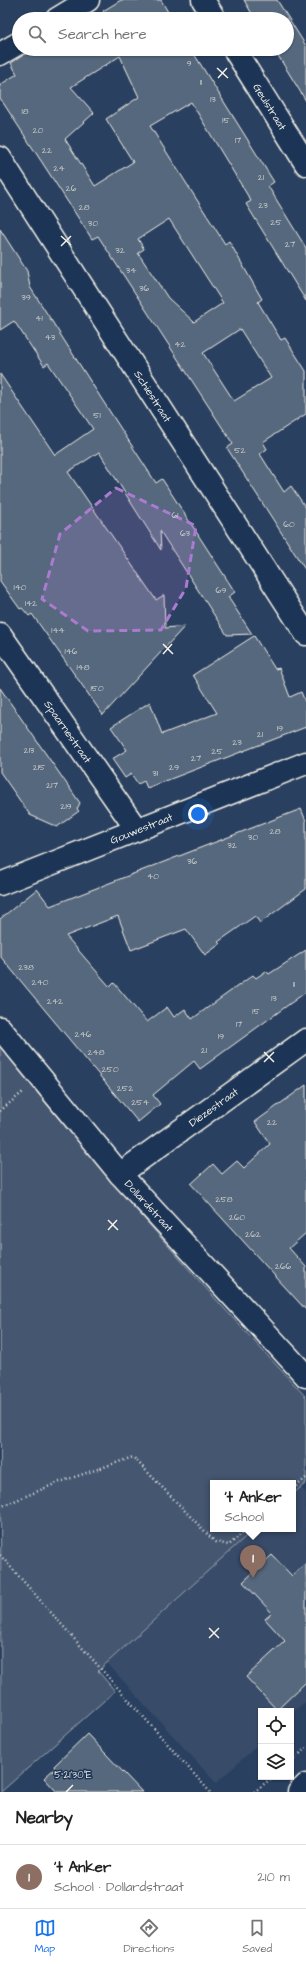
<!DOCTYPE html>
<meta charset="utf-8">
<style>
body{margin:0;font-family:"Architects Daughter",sans-serif;background:#f6f6f6;color:#222}
.controls{position:absolute;right:12px;bottom:12px;display:grid;overflow:hidden;border-radius:0px;box-shadow:0 1px 3px #0004}
.controls button{width:36px;height:36px;display:grid;place-items:center;padding:0;border:0;border-bottom:1px solid #e0e0e0;background:#fff;color:#222;font:20px sans-serif}
.you{position:absolute;left:198px;top:814px;width:14px;height:14px;margin:-10px;border:3px solid #fff;border-radius:50%;background:#1a73e8;box-shadow:0 0 0 6px #1a73e833}
.badge{display:grid;place-items:center;width:26px;height:26px;border-radius:50%;background:#1a73e8;color:#fff;font-size:13px;font-weight:700}
.pin{position:absolute;translate:-50% -33px;filter:drop-shadow(0 1px 2px #0008)}
.pin::after{content:'';position:absolute;top:21px;width:14px;height:12px;background:inherit;clip-path:polygon(0 0,100% 0,50% 100%)}
.popup{position:absolute;left:210px;top:1480px;width:86px;height:52px;box-sizing:border-box;display:grid;place-content:center;border-radius:0px;background:#fff;filter:drop-shadow(0 1px 3px #0005);font-size:13px;white-space:nowrap;color:#767676}
.popup b{font-size:15px;color:#222}
.popup::after{content:'';position:absolute;left:50%;top:100%;margin-left:-8px;border:8px solid transparent;border-top-color:#fff}
.list{margin:0;padding:0;list-style:none}
h2{display:flex;justify-content:space-between;align-items:center;height:52px;margin:0;padding:0 16px;font-size:17px}
h2 small{font-size:13px;font-weight:400;color:#767676}
.list li{display:grid;grid-template-columns:26px 1fr auto;gap:12px;align-items:center;box-sizing:border-box;height:64px;padding:0 16px;border-top:1px solid #e0e0e0}
.list b{display:block;font-size:15px;white-space:nowrap}
.list p{margin:0;font-size:13px;white-space:nowrap;color:#767676}
.list em{font-size:13px;font-style:normal;color:#767676}
.icon{flex:none;width:22px;height:22px;fill:none;stroke:currentColor;stroke-width:2;stroke-linecap:round;stroke-linejoin:round}
.map{position:relative;flex:none;width:306px;height:1792px;overflow:hidden}
.search{position:absolute;background:#fff;box-shadow:0 1px 3px #0004;left:12px;right:12px;top:12px;height:44px;display:flex;align-items:center;gap:10px;box-sizing:border-box;padding:0 14px;border-radius:22px;color:#767676;font-size:15px}
.sheet{height:116px;background:#fff}
nav{display:flex;justify-content:space-around;align-items:center;box-sizing:border-box;height:56px;border-top:1px solid #e0e0e0;background:#fff;font-size:11px;color:#767676}
nav a{display:grid;justify-items:center;gap:2px}
nav .on{color:#1a73e8}
.map>svg:first-child{display:block}
</style>
<div class="map">
<svg width="306" height="1792" viewBox="0 0 306 1792">
<rect width="100%" height="100%" fill="#2a4060"/>
<filter id="ink" filterUnits="userSpaceOnUse"><feTurbulence type="fractalNoise" baseFrequency=".025" numOctaves="2"/><feDisplacementMap in="SourceGraphic" scale="8" xChannelSelector="R" yChannelSelector="G"/><feConvolveMatrix kernelMatrix="1 2 1 2 8 2 1 2 1" color-interpolation-filters="sRGB"/></filter>
<g filter="url(#ink)">
<!-- built -->
<path fill="#374c69" d="M300,1487L306,1493V1701L291,1714V1711H261V1742L216,1783L107,1663L254,1529H293V1494Z"/>
<!-- green -->
<path fill="#445771" stroke="#9ca4ac" d="M0,1047C97,1168 200,1284 306,1397V1483L293,1494V1483H213V1529H254L98,1671L115,1691L1,1792Z"/>
<!-- building -->
<g fill="#56677d" stroke="#f4f1e8" fill-rule="evenodd">
<path d="M121,0H161L172,19H108L103,11Z"/>
<path d="M244,0H277L306,46V101L274,49H287V19H255Z"/>
<path d="M33,49H191L274,182L268,186L306,248V301L246,204L251,201L191,102L150,126L225,244L229,241L262,299L258,302L281,340L285,338L306,371V414L263,442L267,449L260,454L284,492L291,486L306,508V571L227,448L233,444L98,236L92,239L0,98V85L17,74L11,63ZM120,56L139,97L106,119L133,162L95,186L65,139L94,113L71,87ZM169,219L223,303L194,322L168,298L138,253L144,249L138,239ZM240,329L271,378L234,401L203,353Z"/>
<path d="M0,229L27,271L30,287L101,398L156,483L162,479L235,592L228,597L252,634L227,635L160,531L161,550L99,452L68,472L156,600L164,595L165,628L185,626L103,715L32,614L29,616L22,608L20,609L0,581V374L55,455L93,429L48,363L44,366L14,321L0,330Z"/>
<path d="M254,636L275,669L279,668L290,697L301,692L306,704V727L147,788L144,781L138,784L131,774L125,778L112,759L127,750L111,727L150,702L162,734L217,713L193,675Z"/>
<path d="M0,688L80,803L77,809L79,811L57,827L30,815L0,772Z"/>
<path d="M301,809L306,821V889L260,923L255,916L218,942L220,944L205,955L186,929L131,950L118,916L66,936L110,987L114,983L147,1022L167,1007L174,1017L185,1009L192,1019L253,975L256,978L266,971L269,974L306,950V992L200,1069L194,1061L153,1095L160,1104L138,1122L0,956V919L37,889L50,906Z"/>
<path d="M306,1085V1233L289,1248L306,1267V1310L191,1184L213,1164L222,1174L237,1161L244,1168L270,1144L255,1122Z"/>
<path d="M272,1555L292,1576L306,1563V1682L277,1710L246,1677L285,1641L265,1619L272,1613L243,1582Z"/>
<path d="M87,1734L142,1792H57L44,1778L55,1768L54,1766Z"/>
</g>
<g fill="none" stroke-linecap="round" stroke-linejoin="round">
<!-- minor casing -->
<g stroke="#f4f1e8" stroke-width="25">
<g id="minor">
<path d="M203,0L215,19"/>
<path d="M57,19L88,0"/>
<path id="s1" d="M234,49L306,164"/>
<path d="M0,54L19,43"/>
<path id="s2" d="M0,158L306,634"/>
<path id="s3" d="M0,634L137,830"/>
<path id="s4" d="M0,884L306,763"/>
<path id="s5" d="M0,1028L120,1174L306,1376"/>
<path id="s6" d="M120,1174L306,1040"/>
<path d="M299,1792L306,1785"/>
</g>
</g>
<!-- path -->
<g stroke="#f4f1e8" stroke-width="2.5" stroke-dasharray="1 3" stroke-linecap="butt">
<path d="M0,1111L23,1092"/>
<path d="M293,1489L306,1478"/>
<path d="M0,1507L57,1483L133,1457L215,1542L229,1545L247,1529"/>
<path d="M0,1555L210,1792"/>
<path d="M291,1762L306,1748"/>
<path d="M254,1792L273,1777"/>
</g>
<!-- minor -->
<use href="#minor" stroke="#1d3557" stroke-width="22"/>
</g>
</g>
<!-- marked area -->
<path fill="#ab7bcf" fill-opacity="0.2" stroke="#ab7bcf" stroke-width="3" stroke-dasharray="8 5" stroke-linejoin="round" d="M116,488L196,526L186,588L161,630L88,631L42,599L60,534Z"/>
<!-- ticks -->
<path fill="none" stroke="#f4f1e8" stroke-width="1.5" d="M217,68L228,78M218,78L227,68M61,236L71,245M61,246L71,236M163,644L173,654M163,654L172,644M264,1052L274,1062M264,1062L274,1052M108,1220L118,1230M108,1230L117,1220M209,1628L219,1638M209,1638L219,1628M66,1792L73,1785"/>
<g text-anchor="middle" stroke-width="3" stroke-linejoin="round" paint-order="stroke">
<!-- number labels -->
<g font-size="9" fill="#cccecd">
<text x="189" y="66">9</text>
<text x="201" y="85">11</text>
<text x="213" y="102">13</text>
<text x="25" y="114">18</text>
<text x="226" y="123">15</text>
<text x="38" y="133">20</text>
<text x="238" y="143">17</text>
<text x="47" y="153">22</text>
<text x="59" y="171">24</text>
<text x="261" y="180">21</text>
<text x="71" y="191">26</text>
<text x="263" y="208">23</text>
<text x="84" y="210">28</text>
<text x="276" y="225">25</text>
<text x="93" y="226">30</text>
<text x="290" y="247">27</text>
<text x="120" y="253">32</text>
<text x="131" y="273">34</text>
<text x="144" y="291">36</text>
<text x="26" y="300">39</text>
<text x="39" y="321">41</text>
<text x="50" y="340">43</text>
<text x="180" y="347">42</text>
<text x="97" y="418">51</text>
<text x="240" y="453">52</text>
<text x="175" y="518">61</text>
<text x="289" y="527">60</text>
<text x="185" y="536">63</text>
<text x="20" y="590">140</text>
<text x="221" y="593">69</text>
<text x="31" y="606">142</text>
<text x="58" y="633">144</text>
<text x="71" y="654">146</text>
<text x="83" y="670">148</text>
<text x="97" y="691">150</text>
<text x="280" y="731">19</text>
<text x="260" y="737">21</text>
<text x="237" y="745">23</text>
<text x="29" y="753">213</text>
<text x="217" y="754">25</text>
<text x="196" y="761">27</text>
<text x="39" y="770">215</text>
<text x="174" y="770">29</text>
<text x="155" y="776">31</text>
<text x="52" y="788">217</text>
<text x="66" y="809">219</text>
<text x="275" y="834">28</text>
<text x="253" y="840">30</text>
<text x="232" y="848">32</text>
<text x="192" y="864">36</text>
<text x="153" y="879">40</text>
<text x="26" y="970">238</text>
<text x="40" y="985">240</text>
<text x="294" y="987">11</text>
<text x="274" y="1001">13</text>
<text x="55" y="1004">242</text>
<text x="256" y="1014">15</text>
<text x="239" y="1027">17</text>
<text x="83" y="1037">246</text>
<text x="221" y="1039">19</text>
<text x="204" y="1053">21</text>
<text x="96" y="1055">248</text>
<text x="110" y="1072">250</text>
<text x="125" y="1091">252</text>
<text x="140" y="1105">254</text>
<text x="272" y="1125">22</text>
<text x="224" y="1202">258</text>
<text x="237" y="1220">260</text>
<text x="253" y="1237">262</text>
<text x="283" y="1269">266</text>
</g>
<!-- street labels -->
<g font-size="11" fill="#f4f1e8" stroke="#1d3557">
<text dy="4" stroke="none"><textPath href="#s1" startOffset="68">Geulstraat</textPath></text>
<text dy="4" stroke="none"><textPath href="#s2" startOffset="283">Schiestraat</textPath></text>
<text dy="4" stroke="none"><textPath href="#s3" startOffset="119">Spaarnestraat</textPath></text>
<text dy="4" stroke="none"><textPath href="#s4" startOffset="152">Gouwestraat</textPath></text>
<text dy="4" stroke="none"><textPath href="#s6" startOffset="115">Diezestraat</textPath></text>
<text dy="4" stroke="none"><textPath href="#s5" startOffset="232">Dollardstraat</textPath></text>
</g>
</g>
<g font-size="10" text-anchor="middle" fill="#f4f1e8" stroke="#1d3557" stroke-width="3" stroke-linejoin="round" paint-order="stroke">
<text x="73" y="1778">5°21'30"E</text>
</g>
</svg>
<div class="controls">
<button><svg class="icon" aria-label="locate" viewBox="0 0 24 24"><circle cx="12" cy="12" r="6"/><path d="M12 2v4M12 18v4M2 12h4M18 12h4"/></svg></button>
<button><svg class="icon" aria-label="layers" viewBox="0 0 24 24"><path d="M12 4l9 5-9 5-9-5zM3 14l9 5 9-5"/></svg></button>
</div>
<div class="you"></div>
<div class="pin badge" style="left:253px;top:1578px;background:#8d6e63">1</div>
<div class="popup"><b>'t Anker</b>School</div>
<div class="search"><svg class="icon" aria-label="search" viewBox="0 0 24 24"><circle cx="10" cy="10" r="6"/><path d="M15 15l6 6"/></svg>Search here</div>
</div>
<section class="sheet">
<h2>Nearby<small></small></h2>
<ul class="list">
<li><span class="badge" style="background:#8d6e63">1</span><div><b>'t Anker</b><p>School · Dollardstraat</p></div><em>210 m</em></li>
</ul>
</section>
<nav>
<a class="on"><svg class="icon" aria-label="map" viewBox="0 0 24 24"><path d="M3 6l6-2 6 2 6-2v14l-6 2-6-2-6 2zM9 4v14M15 6v14"/></svg>Map</a>
<a><svg class="icon" aria-label="directions" viewBox="0 0 24 24"><path d="M12 3l9 9-9 9-9-9zM9 14v-3h6M13 9l2 2-2 2"/></svg>Directions</a>
<a><svg class="icon" aria-label="saved" viewBox="0 0 24 24"><path d="M7 4h10v16l-5-4-5 4z"/></svg>Saved</a>
</nav>
